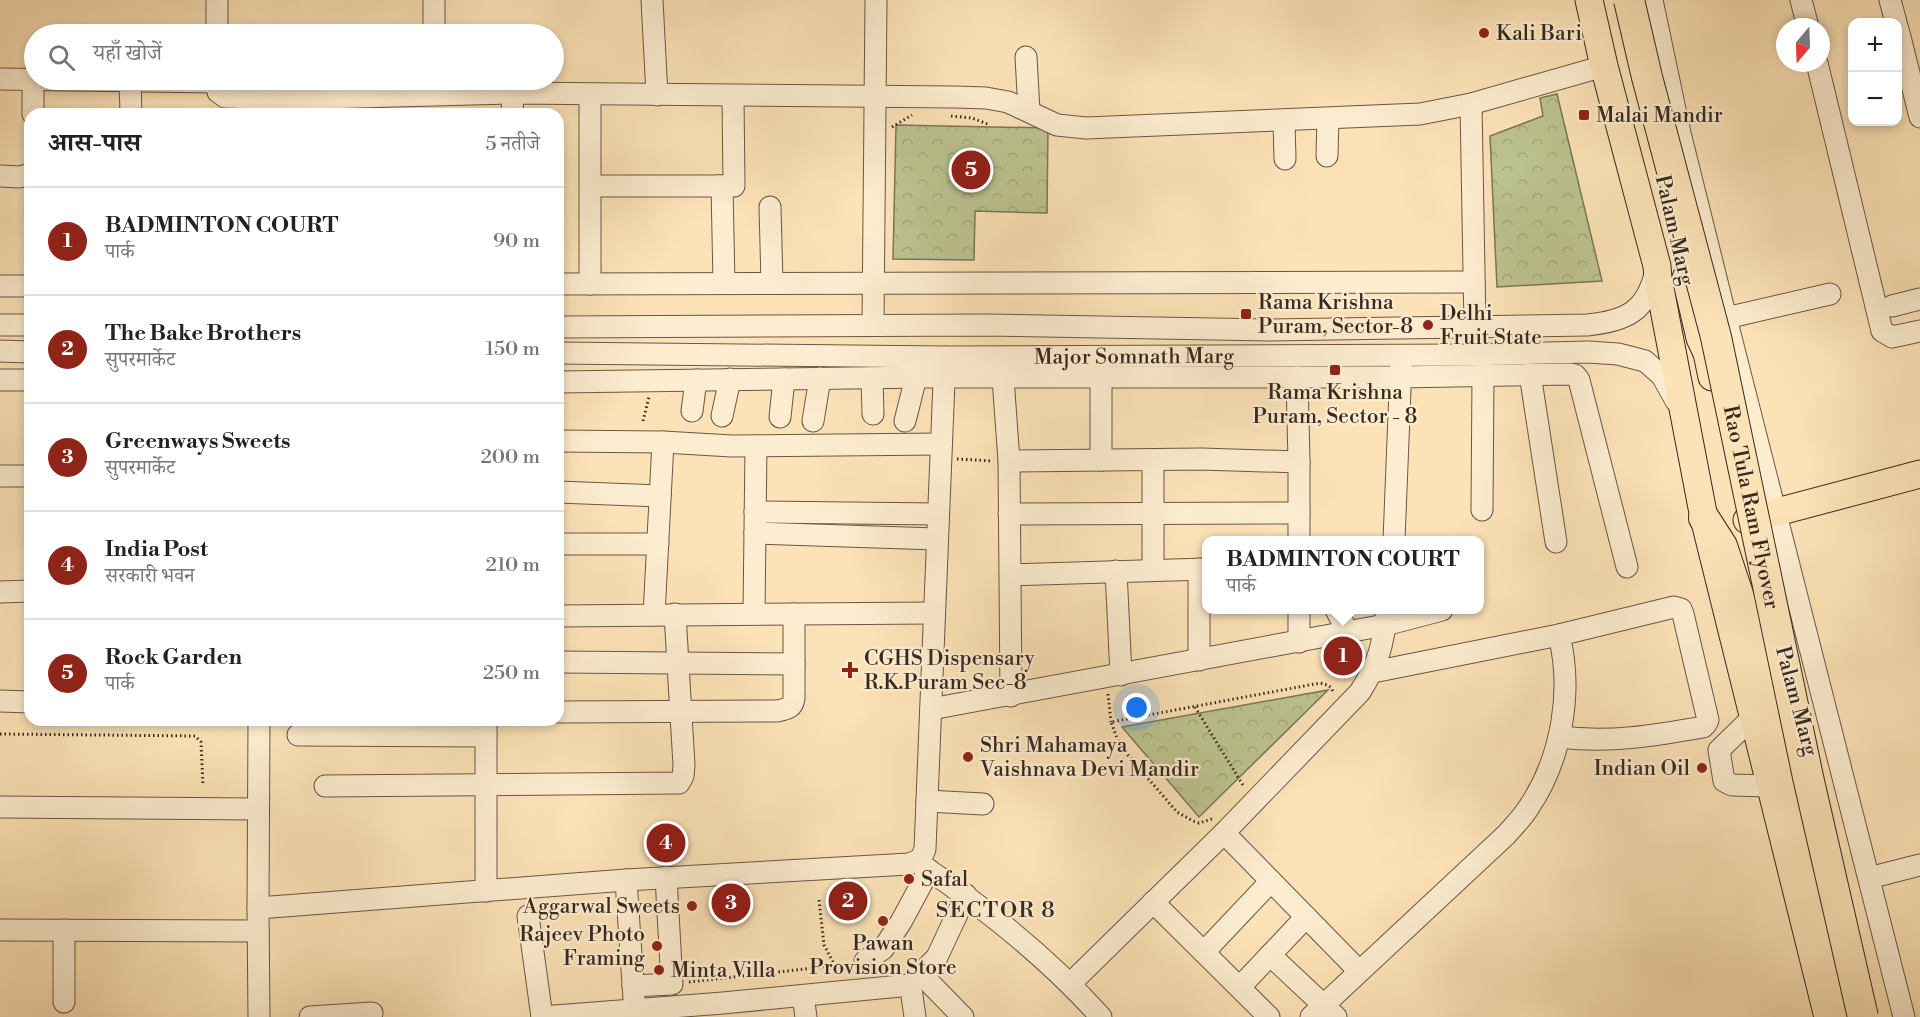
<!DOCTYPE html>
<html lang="hi">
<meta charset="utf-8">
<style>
body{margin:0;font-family:"Libre Bodoni","Noto Serif Devanagari",serif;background:#f2f2f2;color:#222}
.controls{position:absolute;right:18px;top:18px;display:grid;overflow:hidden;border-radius:12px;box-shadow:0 3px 9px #0003}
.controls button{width:54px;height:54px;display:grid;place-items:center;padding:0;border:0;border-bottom:2px solid #e0e0e0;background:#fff;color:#222;font:30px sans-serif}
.compass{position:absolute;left:1776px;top:18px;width:54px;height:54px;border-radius:50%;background:#fff;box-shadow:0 3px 9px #0003;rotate:199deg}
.you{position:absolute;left:1137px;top:708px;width:21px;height:21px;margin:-15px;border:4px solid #fff;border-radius:50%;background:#1a73e8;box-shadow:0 0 0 9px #1a73e833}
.badge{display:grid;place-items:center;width:39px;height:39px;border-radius:50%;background:#8f2418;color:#fff;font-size:20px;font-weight:700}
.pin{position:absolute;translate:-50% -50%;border:3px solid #fff;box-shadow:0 2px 6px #0006}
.popup{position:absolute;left:1202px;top:536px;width:282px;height:78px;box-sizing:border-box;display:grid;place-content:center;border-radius:12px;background:#fff;filter:drop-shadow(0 2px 4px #0005);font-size:20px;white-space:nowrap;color:#767676}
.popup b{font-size:22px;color:#222}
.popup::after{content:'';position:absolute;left:50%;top:100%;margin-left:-12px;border:12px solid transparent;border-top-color:#fff}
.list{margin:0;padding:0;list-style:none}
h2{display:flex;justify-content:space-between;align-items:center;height:78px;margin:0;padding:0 24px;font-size:26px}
h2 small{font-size:20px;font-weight:400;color:#767676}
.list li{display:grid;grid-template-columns:39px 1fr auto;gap:18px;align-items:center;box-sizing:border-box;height:108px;padding:0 24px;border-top:2px solid #e0e0e0}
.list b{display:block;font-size:22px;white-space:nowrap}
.list p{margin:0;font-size:20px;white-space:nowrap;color:#767676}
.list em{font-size:20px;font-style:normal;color:#767676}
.icon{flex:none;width:33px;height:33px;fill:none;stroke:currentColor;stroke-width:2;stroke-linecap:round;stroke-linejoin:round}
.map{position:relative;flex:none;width:1920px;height:1017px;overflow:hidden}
.search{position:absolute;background:#fff;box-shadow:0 3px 9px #0003;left:24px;top:24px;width:540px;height:66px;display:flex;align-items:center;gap:15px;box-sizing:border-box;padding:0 21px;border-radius:33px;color:#767676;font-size:22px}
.panel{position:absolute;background:#fff;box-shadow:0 3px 9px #0003;left:24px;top:108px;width:540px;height:618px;border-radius:18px}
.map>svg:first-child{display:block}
</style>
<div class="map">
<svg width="1920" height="1017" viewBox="0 0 1920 1017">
<defs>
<pattern id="park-crowns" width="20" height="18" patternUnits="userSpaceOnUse" patternTransform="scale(1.5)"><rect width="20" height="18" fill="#bcc491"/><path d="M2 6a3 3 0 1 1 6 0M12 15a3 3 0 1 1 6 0" fill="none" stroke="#a2a87d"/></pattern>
</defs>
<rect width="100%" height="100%" fill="#fce3b7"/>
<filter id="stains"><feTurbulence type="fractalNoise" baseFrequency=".00333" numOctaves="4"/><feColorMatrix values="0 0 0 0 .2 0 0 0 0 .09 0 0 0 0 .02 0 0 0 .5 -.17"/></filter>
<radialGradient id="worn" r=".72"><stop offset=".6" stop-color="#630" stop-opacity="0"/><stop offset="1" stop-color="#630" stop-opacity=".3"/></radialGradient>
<!-- park -->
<g fill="url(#park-crowns)" stroke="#7a7659" stroke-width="1.5">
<path d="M1557,94L1602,281L1497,287L1490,136L1543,116L1540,98Z"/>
<path d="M896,125L1048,128L1047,213L975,211L974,260L893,259Z"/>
<path d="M1328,690L1199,817L1122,727Z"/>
</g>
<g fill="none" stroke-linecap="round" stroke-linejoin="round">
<!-- minor casing -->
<g stroke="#685746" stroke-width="23">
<g id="minor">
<path d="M434,0V34"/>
<path d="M652,0L657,95"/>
<path d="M1652,0L1680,133L1726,318L1904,1017"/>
<path d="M1801,0L1808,27"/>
<path d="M1890,0L1896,22"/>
<path d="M1898,29L1920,117"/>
<path d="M217,34V0"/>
<path d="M1026,57L1029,111"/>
<path d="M1817,63L1882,331L1892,337L1920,331"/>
<path d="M0,79L216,82"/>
<path d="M216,80L218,92L225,97L283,99L513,93L955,97L986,98L1008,102L1057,125L1086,128L1420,114L1471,104L1604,66"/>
<path d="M130,81L131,114"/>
<path d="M590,95V284"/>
<path d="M1471,104L1475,327"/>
<path d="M33,114V80"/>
<path d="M512,114L513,93"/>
<path d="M1284,121L1285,159"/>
<path d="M1327,156L1328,119"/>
<path d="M0,176L20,177L30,174"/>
<path d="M591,186H722L724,283"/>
<path d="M717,186H734L733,96"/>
<path d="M770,207L772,283"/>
<path d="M558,284L1474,282"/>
<path d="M0,286H30"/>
<path d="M1892,306L1920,299"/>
<path d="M1726,318L1830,294"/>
<path d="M0,325H30"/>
<path d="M873,325L876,0"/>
<path d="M558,327L986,325L1270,330L1587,325C1627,321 1647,311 1656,270"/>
<path d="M0,351L30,352"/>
<path id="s1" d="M558,353L945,357L1469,355L1588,352L1618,354L1645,361L1662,376L1676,401"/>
<path d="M1530,374L1556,542"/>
<path d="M1297,377L1299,462V540"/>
<path d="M872,378L873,414"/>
<path d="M1003,378L1009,461L1011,696"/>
<path d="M1101,378V460"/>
<path d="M0,380H30"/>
<path d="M558,382L923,377H1400L1570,374L1575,375L1579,380L1627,567"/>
<path d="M692,411L696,380"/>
<path d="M722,416L730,379"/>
<path d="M780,417L784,379"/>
<path d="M813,421L820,378"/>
<path d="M905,421L916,377"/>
<path d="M558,441L663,442L732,446L941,444"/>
<path d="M1153,460V570"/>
<path d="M1009,461L1201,459L1299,462"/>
<path d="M0,476H30"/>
<path d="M558,492L660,496"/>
<path d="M1482,510L1483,375"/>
<path d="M755,512L938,514"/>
<path d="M1009,514L1299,513"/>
<path d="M755,533L936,539"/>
<path d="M1394,540L1401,365"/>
<path d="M558,544H658"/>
<path d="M1199,569V660"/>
<path d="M1116,571L1121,675"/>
<path d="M1010,575L1206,569"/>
<path d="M0,592L30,591"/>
<path d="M1299,610V642"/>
<path d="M1336,610L1348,632"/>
<path d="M754,614L756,446"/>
<path d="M654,615L663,442"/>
<path d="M558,616L933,613"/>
<path d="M558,662L794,664"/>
<path d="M1373,672L1559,635L1674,607L1681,609L1683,614L1708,720L1706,724L1703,727C1652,736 1611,743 1559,737"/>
<path d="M0,701L30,702"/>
<path d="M931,709L1385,625L1442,610"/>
<path d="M558,712L777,711C787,709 793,708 794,698V614"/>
<path d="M1752,718L1719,750L1724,781L1732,785L1770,786"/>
<path d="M486,720V891"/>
<path d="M298,735L486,736"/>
<path d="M325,786L679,783L683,776L684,765L675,614"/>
<path d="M927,801L983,804"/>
<path d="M0,807L258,809"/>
<path d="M1224,833L1359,971"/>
<path d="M917,862C983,906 1048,958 1101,1017"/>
<path d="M1869,878L1920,865"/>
<path d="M626,880L634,999"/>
<path d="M1153,902L1269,1017"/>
<path d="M258,908L626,880L909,864L921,859L925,849L945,357"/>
<path d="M528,916L542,1017"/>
<path d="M0,930L258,931"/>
<path d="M64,930V1002"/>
<path d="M1204,952L1271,881"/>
<path d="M1270,955L1336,1017"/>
<path d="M865,961L883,949L901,922L929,870"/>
<path d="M921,974L963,1017"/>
<path d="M1071,983L1224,833L1360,692C1379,662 1383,645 1387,610"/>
<path d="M633,986L672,984L666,877"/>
<path d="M1240,987L1306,917"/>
<path d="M803,996L806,1017"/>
<path d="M259,1017L258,908L259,720"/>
<path d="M310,1017L372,1013"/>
<path d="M542,1017L723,1003L911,985"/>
<path d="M915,1017L911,989L912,983L937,957L966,895"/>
<path d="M1311,1017L1506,835C1514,826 1523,817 1529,807C1562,758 1573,691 1559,635"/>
</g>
</g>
<!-- major casing -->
<g stroke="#372821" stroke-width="29">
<g id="major">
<path d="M1589,0L1604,66L1657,266L1658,278L1704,518L1828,1017"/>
<path d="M1686,278L1700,338L1707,353L1712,377"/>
<path d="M1747,520L1920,474"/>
</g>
</g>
<!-- highway casing -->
<g stroke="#372821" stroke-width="32">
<path id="highway" d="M1704,518L1722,546L1775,706L1846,1005"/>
</g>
<!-- path -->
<g stroke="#372821" stroke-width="3" stroke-dasharray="1.5 3" stroke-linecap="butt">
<path d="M951,116L972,118L990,125"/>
<path d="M892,127L912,115"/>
<path d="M558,415L561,399"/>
<path d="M643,421L649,397"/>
<path d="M957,459L992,461"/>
<path d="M1108,694L1111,722"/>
<path d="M1195,707L1244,787"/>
<path d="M0,734L195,736L201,742L203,786"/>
<path d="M1212,819L1199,823L1193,821L1177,812L1120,746L1111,722L1320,683C1327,685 1332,685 1333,694"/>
<path d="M819,900L824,945L835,966"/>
<path d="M689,982L849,964"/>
</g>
<!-- minor -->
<use href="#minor" stroke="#fdedd0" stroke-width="21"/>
<!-- major -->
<use href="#major" stroke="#fce3b7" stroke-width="27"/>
<!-- highway -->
<use href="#highway" stroke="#fce3b7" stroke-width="30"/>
<!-- highway-bridge casing -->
<g stroke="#372821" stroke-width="32" stroke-linecap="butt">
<g id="highway-bridge">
<path id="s2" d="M1629,0L1647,77L1716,337L1808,777L1863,1017"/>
</g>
</g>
<!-- highway-bridge -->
<use href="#highway-bridge" stroke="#fce3b7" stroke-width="30"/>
</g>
<!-- markers -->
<g fill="#8f2418" stroke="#fdedd0" stroke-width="2">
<circle cx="1484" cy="33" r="6"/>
<rect x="1578" y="109" width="12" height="12" rx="3"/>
<rect x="1240" y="308" width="12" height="12" rx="3"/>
<circle cx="1428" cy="325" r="6"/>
<rect x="1329" y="364" width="12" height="12" rx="3"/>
<path d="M847 661h6v6h6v6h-6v6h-6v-6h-6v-6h6z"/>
<circle cx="968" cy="757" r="6"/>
<circle cx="1702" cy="768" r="6"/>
<circle cx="909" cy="879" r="6"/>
<circle cx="692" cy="906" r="6"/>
<circle cx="883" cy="921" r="6"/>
<circle cx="657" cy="946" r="6"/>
<circle cx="659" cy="970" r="6"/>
</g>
<g text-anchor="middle" stroke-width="4.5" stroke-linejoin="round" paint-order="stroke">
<!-- poi labels -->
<g font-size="21" fill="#372821" stroke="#fdedd0" text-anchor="start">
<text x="1496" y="40">Kali Bari</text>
<text x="1596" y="122">Malai Mandir</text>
<text x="1258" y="309">Rama Krishna<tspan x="1258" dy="24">Puram, Sector-8</tspan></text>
<text x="1440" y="320">Delhi<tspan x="1440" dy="24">Fruit State</tspan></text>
<text x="1335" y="399" text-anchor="middle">Rama Krishna<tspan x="1335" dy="24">Puram, Sector - 8</tspan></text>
<text x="864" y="665">CGHS Dispensary<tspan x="864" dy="24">R.K.Puram Sec-8</tspan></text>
<text x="980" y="752">Shri Mahamaya<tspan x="980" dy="24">Vaishnava Devi Mandir</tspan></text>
<text x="1690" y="775" text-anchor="end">Indian Oil</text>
<text x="921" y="886">Safal</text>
<text x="680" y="913" text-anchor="end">Aggarwal Sweets</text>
<text x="645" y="941" text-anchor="end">Rajeev Photo<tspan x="645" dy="24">Framing</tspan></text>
<text x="883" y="950" text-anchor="middle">Pawan<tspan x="883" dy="24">Provision Store</tspan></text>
<text x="671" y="977">Minta Villa</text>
</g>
<!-- street labels -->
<g font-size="21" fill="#372821" stroke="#fdedd0">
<text transform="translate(1675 230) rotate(77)" y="7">Palam Marg</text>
<text dy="7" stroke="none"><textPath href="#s1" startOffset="576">Major Somnath Marg</textPath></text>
<text dy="7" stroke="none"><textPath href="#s2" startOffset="522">Rao Tula Ram Flyover</textPath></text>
<text transform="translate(1797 701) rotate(75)" y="7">Palam Marg</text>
</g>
<!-- neighbourhood labels -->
<g font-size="22" letter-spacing="1.5" fill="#372821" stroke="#fdedd0">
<text x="996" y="917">SECTOR 8</text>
</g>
</g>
<rect width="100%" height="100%" filter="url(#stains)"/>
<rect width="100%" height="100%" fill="url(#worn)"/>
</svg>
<div class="controls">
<button>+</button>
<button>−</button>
</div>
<svg class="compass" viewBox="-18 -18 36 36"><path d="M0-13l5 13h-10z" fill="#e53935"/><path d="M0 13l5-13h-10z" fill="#767676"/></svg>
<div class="you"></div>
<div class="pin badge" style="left:1343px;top:656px">1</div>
<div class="popup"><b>BADMINTON COURT</b>पार्क</div>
<div class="pin badge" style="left:848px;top:901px">2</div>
<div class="pin badge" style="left:731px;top:903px">3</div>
<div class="pin badge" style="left:666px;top:843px">4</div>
<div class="pin badge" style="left:971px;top:170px">5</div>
<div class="search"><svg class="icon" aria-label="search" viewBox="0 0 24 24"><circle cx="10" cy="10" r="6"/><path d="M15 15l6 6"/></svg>यहाँ खोजें</div>
<section class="panel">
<h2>आस-पास<small>5 नतीजे</small></h2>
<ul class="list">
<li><span class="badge">1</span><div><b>BADMINTON COURT</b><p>पार्क</p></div><em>90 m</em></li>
<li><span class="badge">2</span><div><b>The Bake Brothers</b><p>सुपरमार्केट</p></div><em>150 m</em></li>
<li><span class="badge">3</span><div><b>Greenways Sweets</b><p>सुपरमार्केट</p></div><em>200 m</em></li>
<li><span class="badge">4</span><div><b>India Post</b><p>सरकारी भवन</p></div><em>210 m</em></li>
<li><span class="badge">5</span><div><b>Rock Garden</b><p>पार्क</p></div><em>250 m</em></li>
</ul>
</section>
</div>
